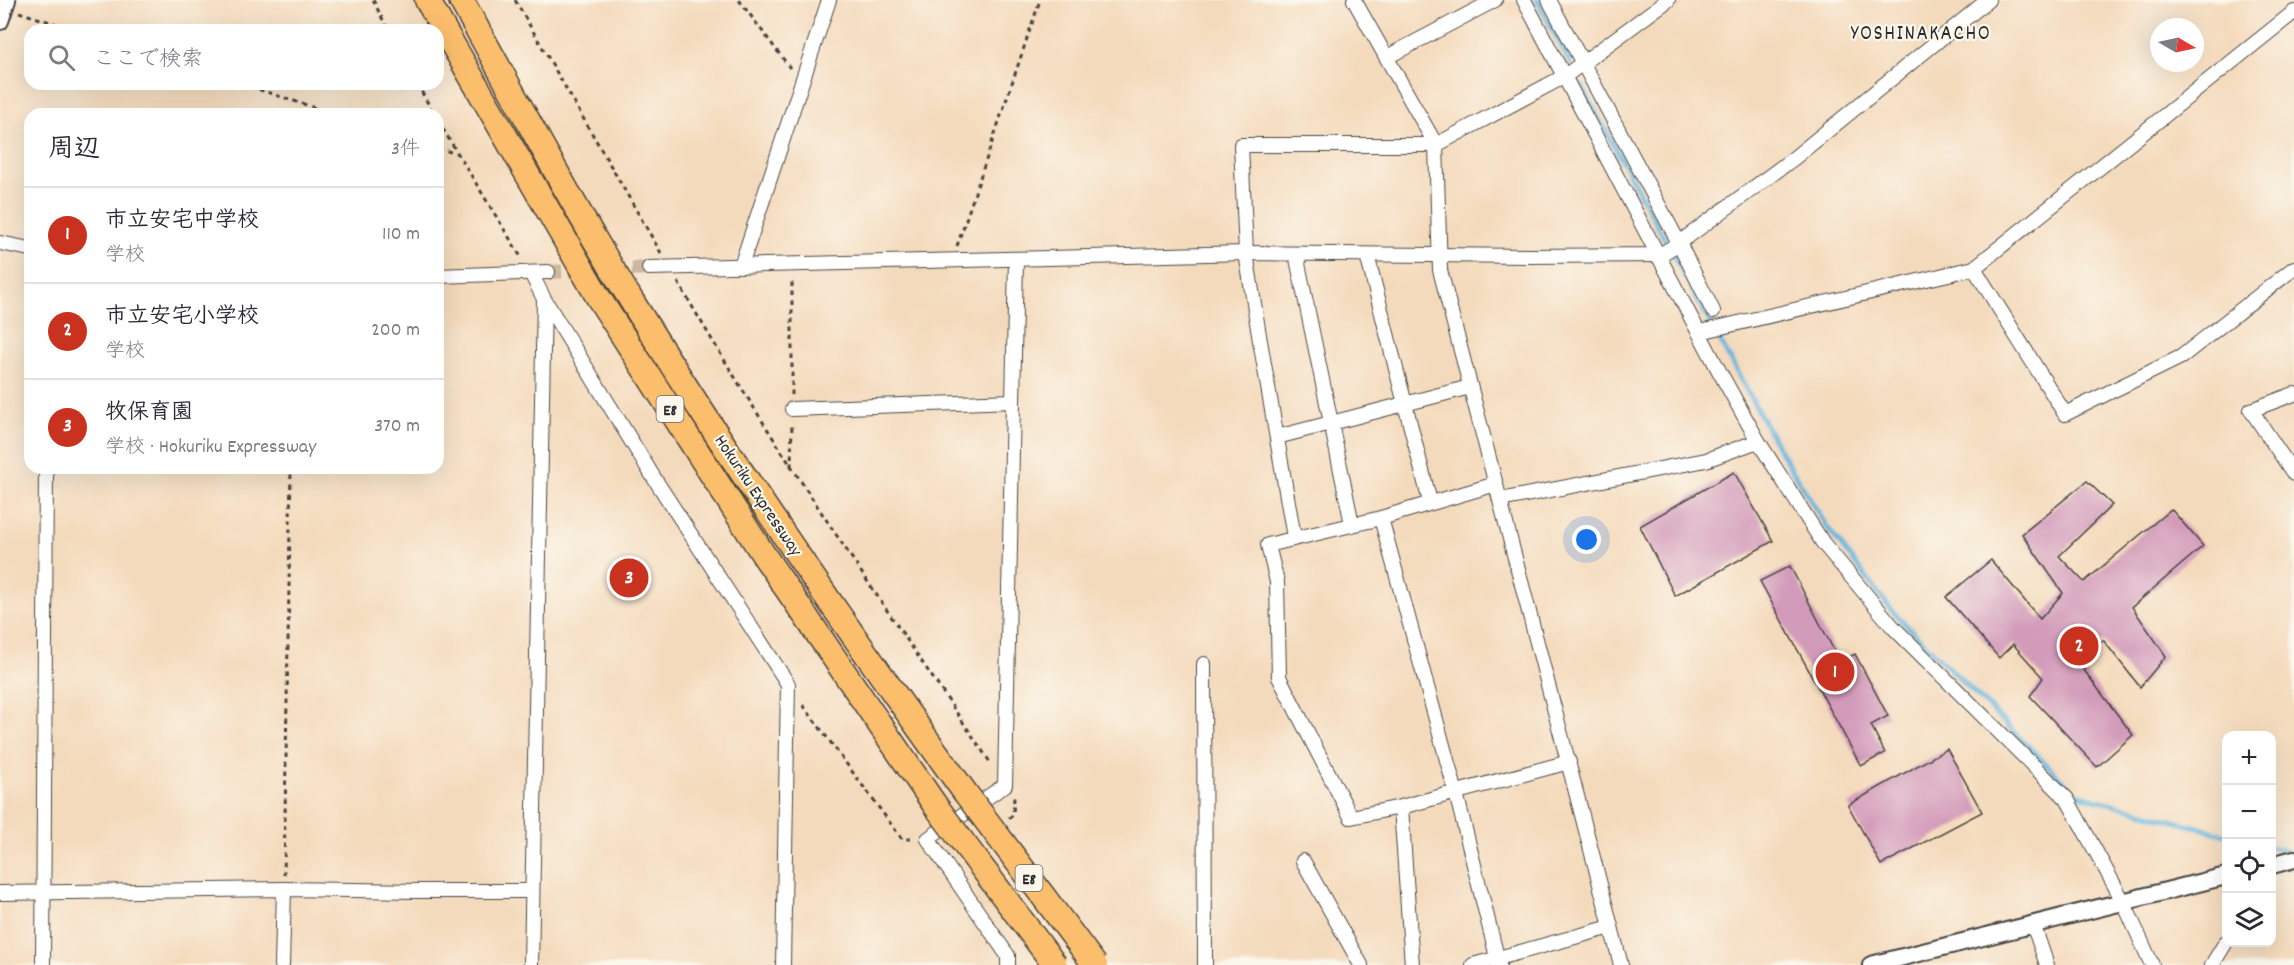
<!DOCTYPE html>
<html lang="ja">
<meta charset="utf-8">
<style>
body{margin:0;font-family:Dekko,"Klee One",sans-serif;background:#f2f2f3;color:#2b2b33}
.controls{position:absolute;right:18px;bottom:18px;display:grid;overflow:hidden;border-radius:12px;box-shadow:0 6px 24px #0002}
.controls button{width:54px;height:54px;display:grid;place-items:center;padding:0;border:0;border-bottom:2px solid #e1e1e2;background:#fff;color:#2b2b33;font:30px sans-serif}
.compass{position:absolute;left:2150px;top:18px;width:54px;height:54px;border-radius:50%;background:#fff;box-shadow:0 6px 24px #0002;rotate:99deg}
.you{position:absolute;left:1587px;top:540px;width:21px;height:21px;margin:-15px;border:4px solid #fff;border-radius:50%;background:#1a73e8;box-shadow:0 0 0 9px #1a73e833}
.badge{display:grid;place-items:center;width:39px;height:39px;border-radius:50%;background:#c8321e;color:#fff;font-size:20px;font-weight:700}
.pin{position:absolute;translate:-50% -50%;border:3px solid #fff;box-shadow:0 2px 6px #0006}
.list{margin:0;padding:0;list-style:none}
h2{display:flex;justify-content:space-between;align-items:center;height:78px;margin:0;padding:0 24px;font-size:26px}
h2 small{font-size:20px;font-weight:400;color:#7c7c81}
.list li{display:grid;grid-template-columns:39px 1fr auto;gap:18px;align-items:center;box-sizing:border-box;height:96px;padding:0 24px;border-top:2px solid #e1e1e2}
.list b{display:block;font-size:22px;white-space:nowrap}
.list p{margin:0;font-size:20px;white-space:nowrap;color:#7c7c81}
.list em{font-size:20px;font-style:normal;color:#7c7c81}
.icon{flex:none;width:33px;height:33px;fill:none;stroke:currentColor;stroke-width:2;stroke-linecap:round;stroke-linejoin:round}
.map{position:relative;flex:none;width:2294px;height:965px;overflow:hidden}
.search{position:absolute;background:#fff;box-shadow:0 6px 24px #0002;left:24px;top:24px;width:420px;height:66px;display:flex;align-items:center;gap:15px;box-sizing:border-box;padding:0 21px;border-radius:18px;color:#7c7c81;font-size:22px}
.panel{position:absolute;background:#fff;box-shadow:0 6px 24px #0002;left:24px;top:108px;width:420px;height:366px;border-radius:18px}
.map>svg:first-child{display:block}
</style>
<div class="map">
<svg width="2294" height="965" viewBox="0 0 2294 965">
<rect width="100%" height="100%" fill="#fbf7ec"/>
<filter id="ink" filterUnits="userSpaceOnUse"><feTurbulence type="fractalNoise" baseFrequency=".0167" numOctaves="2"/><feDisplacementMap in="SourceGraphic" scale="12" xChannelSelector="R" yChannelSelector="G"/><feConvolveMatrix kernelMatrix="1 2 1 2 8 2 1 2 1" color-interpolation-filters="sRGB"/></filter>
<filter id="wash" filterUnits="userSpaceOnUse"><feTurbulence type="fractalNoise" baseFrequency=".008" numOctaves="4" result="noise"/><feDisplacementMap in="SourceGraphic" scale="24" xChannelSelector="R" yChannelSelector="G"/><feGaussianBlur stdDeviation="1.35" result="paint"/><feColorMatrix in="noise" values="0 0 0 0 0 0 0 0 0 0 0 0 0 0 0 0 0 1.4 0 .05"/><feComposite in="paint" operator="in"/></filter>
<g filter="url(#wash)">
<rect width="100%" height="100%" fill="#f4dabc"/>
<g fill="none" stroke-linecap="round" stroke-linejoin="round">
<!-- stream -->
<g stroke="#63b5de" stroke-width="5">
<path d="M1537,0L1570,63"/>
<path d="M1581,85L1776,444L1827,527L1893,612L2076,794L2226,835"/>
<path d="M2272,847L2286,851"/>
</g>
</g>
<g id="blocks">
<!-- building -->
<g fill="#d39bba">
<path d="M1734,472L1773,541L1675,596L1640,526Z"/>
<path d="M2087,481L2112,505L2059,556L2084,582L2171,509L2203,546L2132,607L2166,656L2140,687L2103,640L2080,665L2133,735L2097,767L2030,696L2043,678L2013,644L1999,658L1946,597L1991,560L2040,619L2063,593L2022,534Z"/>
<path d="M1790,566L1840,662L1855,654L1888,716L1871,725L1885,753L1861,766L1760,581Z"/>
<path d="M1947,749L1982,812L1881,865L1848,805Z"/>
</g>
</g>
</g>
<g filter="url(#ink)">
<use href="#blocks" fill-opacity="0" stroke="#494541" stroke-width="1.5"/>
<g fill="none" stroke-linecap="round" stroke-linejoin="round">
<!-- minor-tunnel -->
<path stroke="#ccb79f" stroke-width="14" stroke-dasharray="14 7" stroke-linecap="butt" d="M548,272L649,268"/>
<!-- minor casing -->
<g stroke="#494541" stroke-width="16">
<g id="minor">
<path d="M1354,0L1436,145L1440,270L1621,965"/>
<path d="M1524,0L1718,369L1758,441L1823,543L1893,627L2067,799L2123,901L2152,965"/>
<path d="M1549,0L1679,243L1713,311"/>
<path d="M1387,57L1495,0"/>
<path d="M0,243L30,249"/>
<path d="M1296,254L1352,524"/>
<path d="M1367,255L1430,502"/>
<path d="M741,266L829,0"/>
<path d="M649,268L1246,253L1528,256L1660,255L1679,243L1794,158L1988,0"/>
<path d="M1974,268L2065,414L2181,357L2294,268"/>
<path d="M531,273L544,299L654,478L788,684L783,965"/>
<path d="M438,276L548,272"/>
<path d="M1700,332L1974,268L2294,12"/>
<path d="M2294,394L2251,410L2294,474"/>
<path d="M792,409L1013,401"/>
<path d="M1277,437L1470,387"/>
<path d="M1496,484L1381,518L1268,545L1277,582L1279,677L1351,817L1401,807L1569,762"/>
<path d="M1500,500L1706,460L1758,441"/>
<path d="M1381,518L1456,793L1499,965"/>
<path d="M1294,537L1259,335L1246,253L1241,145H1436L1565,76L1668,0"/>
<path d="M1204,664L1205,965"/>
<path d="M1401,807L1412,965"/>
<path d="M1303,861L1361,965"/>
<path d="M0,893L284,889L419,891H531"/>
<path d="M2033,924L2047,965"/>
<path d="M43,965L46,468"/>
<path d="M282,965L284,889"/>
<path d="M531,965L544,299"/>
<path d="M1008,965V956L928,839L1005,785L1016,259"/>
<path d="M1473,965L1611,927"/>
<path d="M2212,965L2226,942"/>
</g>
</g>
<!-- tertiary casing -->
<g stroke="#494541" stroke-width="20">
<g id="tertiary">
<path d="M0,21L7,0"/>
<path d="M2272,865L2294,859"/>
<path d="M1871,965L2226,876"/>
</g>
</g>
<!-- motorway casing -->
<g stroke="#494541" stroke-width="27">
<g id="motorway">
<path d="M427,0L598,297L763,554L935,805"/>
<path d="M461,0C518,101 572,205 633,303C736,470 849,632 964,791"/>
</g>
</g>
<!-- path -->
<g stroke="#494541" stroke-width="3" stroke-dasharray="4.5 4.5" stroke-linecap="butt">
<path d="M373,0L388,30"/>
<path d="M515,0L661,253"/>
<path d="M739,0L790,68"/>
<path d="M19,12L75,30"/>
<path d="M242,84L334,114"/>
<path d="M417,84L434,114"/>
<path d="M438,121L521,257"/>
<path d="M438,148L457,154"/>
<path d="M957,246L1040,0"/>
<path d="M678,282C773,447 883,604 990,762"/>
<path d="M792,395V278"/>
<path d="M791,467L792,422"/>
<path d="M803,705L902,839H915"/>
<path d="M1009,818L1013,815L1014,797"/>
<path d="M284,875L291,468"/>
</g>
<!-- minor -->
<use href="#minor" stroke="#fff" stroke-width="14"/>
<!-- tertiary -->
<use href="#tertiary" stroke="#fff" stroke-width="16"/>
<!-- motorway -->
<use href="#motorway" stroke="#fabe6d" stroke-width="24"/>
<!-- motorway-bridge casing -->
<g stroke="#494541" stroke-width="27" stroke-linecap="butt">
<g id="motorway-bridge">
<path d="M964,791L1095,965"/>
<path d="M935,805L1055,965"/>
</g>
</g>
<!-- motorway-bridge -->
<use href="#motorway-bridge" stroke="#fabe6d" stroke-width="24"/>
</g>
</g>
<g text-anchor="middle" stroke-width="4.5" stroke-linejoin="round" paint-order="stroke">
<!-- shield labels -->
<g fill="#fbf7ec" stroke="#696865" stroke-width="1.5">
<rect x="656.5" y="396" width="27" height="26" rx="4.5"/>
<rect x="1015.5" y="865" width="27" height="26" rx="4.5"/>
</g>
<g font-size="16" font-weight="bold" fill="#2b2b2b">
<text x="670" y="415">E8</text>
<text x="1029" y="884">E8</text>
</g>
<!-- street labels -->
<g font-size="18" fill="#2b2b2b" stroke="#fbf7ec">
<text transform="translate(759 495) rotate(56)" y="6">Hokuriku Expressway</text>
</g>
<!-- quarter labels -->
<g font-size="21" letter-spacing="1.5" fill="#2b2b2b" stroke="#fbf7ec">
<text x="1921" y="39">YOSHINAKACHO</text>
</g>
</g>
</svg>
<div class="controls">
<button>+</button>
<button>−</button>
<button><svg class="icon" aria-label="locate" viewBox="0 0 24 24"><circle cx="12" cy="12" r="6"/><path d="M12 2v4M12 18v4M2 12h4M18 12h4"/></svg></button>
<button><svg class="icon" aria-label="layers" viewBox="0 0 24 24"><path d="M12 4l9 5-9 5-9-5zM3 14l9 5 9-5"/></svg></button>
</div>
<svg class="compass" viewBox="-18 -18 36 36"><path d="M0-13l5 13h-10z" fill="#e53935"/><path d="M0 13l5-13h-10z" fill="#7c7c81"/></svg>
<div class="you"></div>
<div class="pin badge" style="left:1835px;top:672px">1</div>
<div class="pin badge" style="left:2079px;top:646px">2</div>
<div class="pin badge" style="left:629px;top:578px">3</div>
<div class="search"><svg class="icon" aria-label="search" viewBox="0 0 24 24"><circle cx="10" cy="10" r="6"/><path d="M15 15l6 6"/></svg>ここで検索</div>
<section class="panel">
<h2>周辺<small>3件</small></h2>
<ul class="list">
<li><span class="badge">1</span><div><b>市立安宅中学校</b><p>学校</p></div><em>110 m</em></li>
<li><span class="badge">2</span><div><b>市立安宅小学校</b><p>学校</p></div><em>200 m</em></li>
<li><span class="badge">3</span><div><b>牧保育園</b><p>学校 · Hokuriku Expressway</p></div><em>370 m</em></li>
</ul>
</section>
</div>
